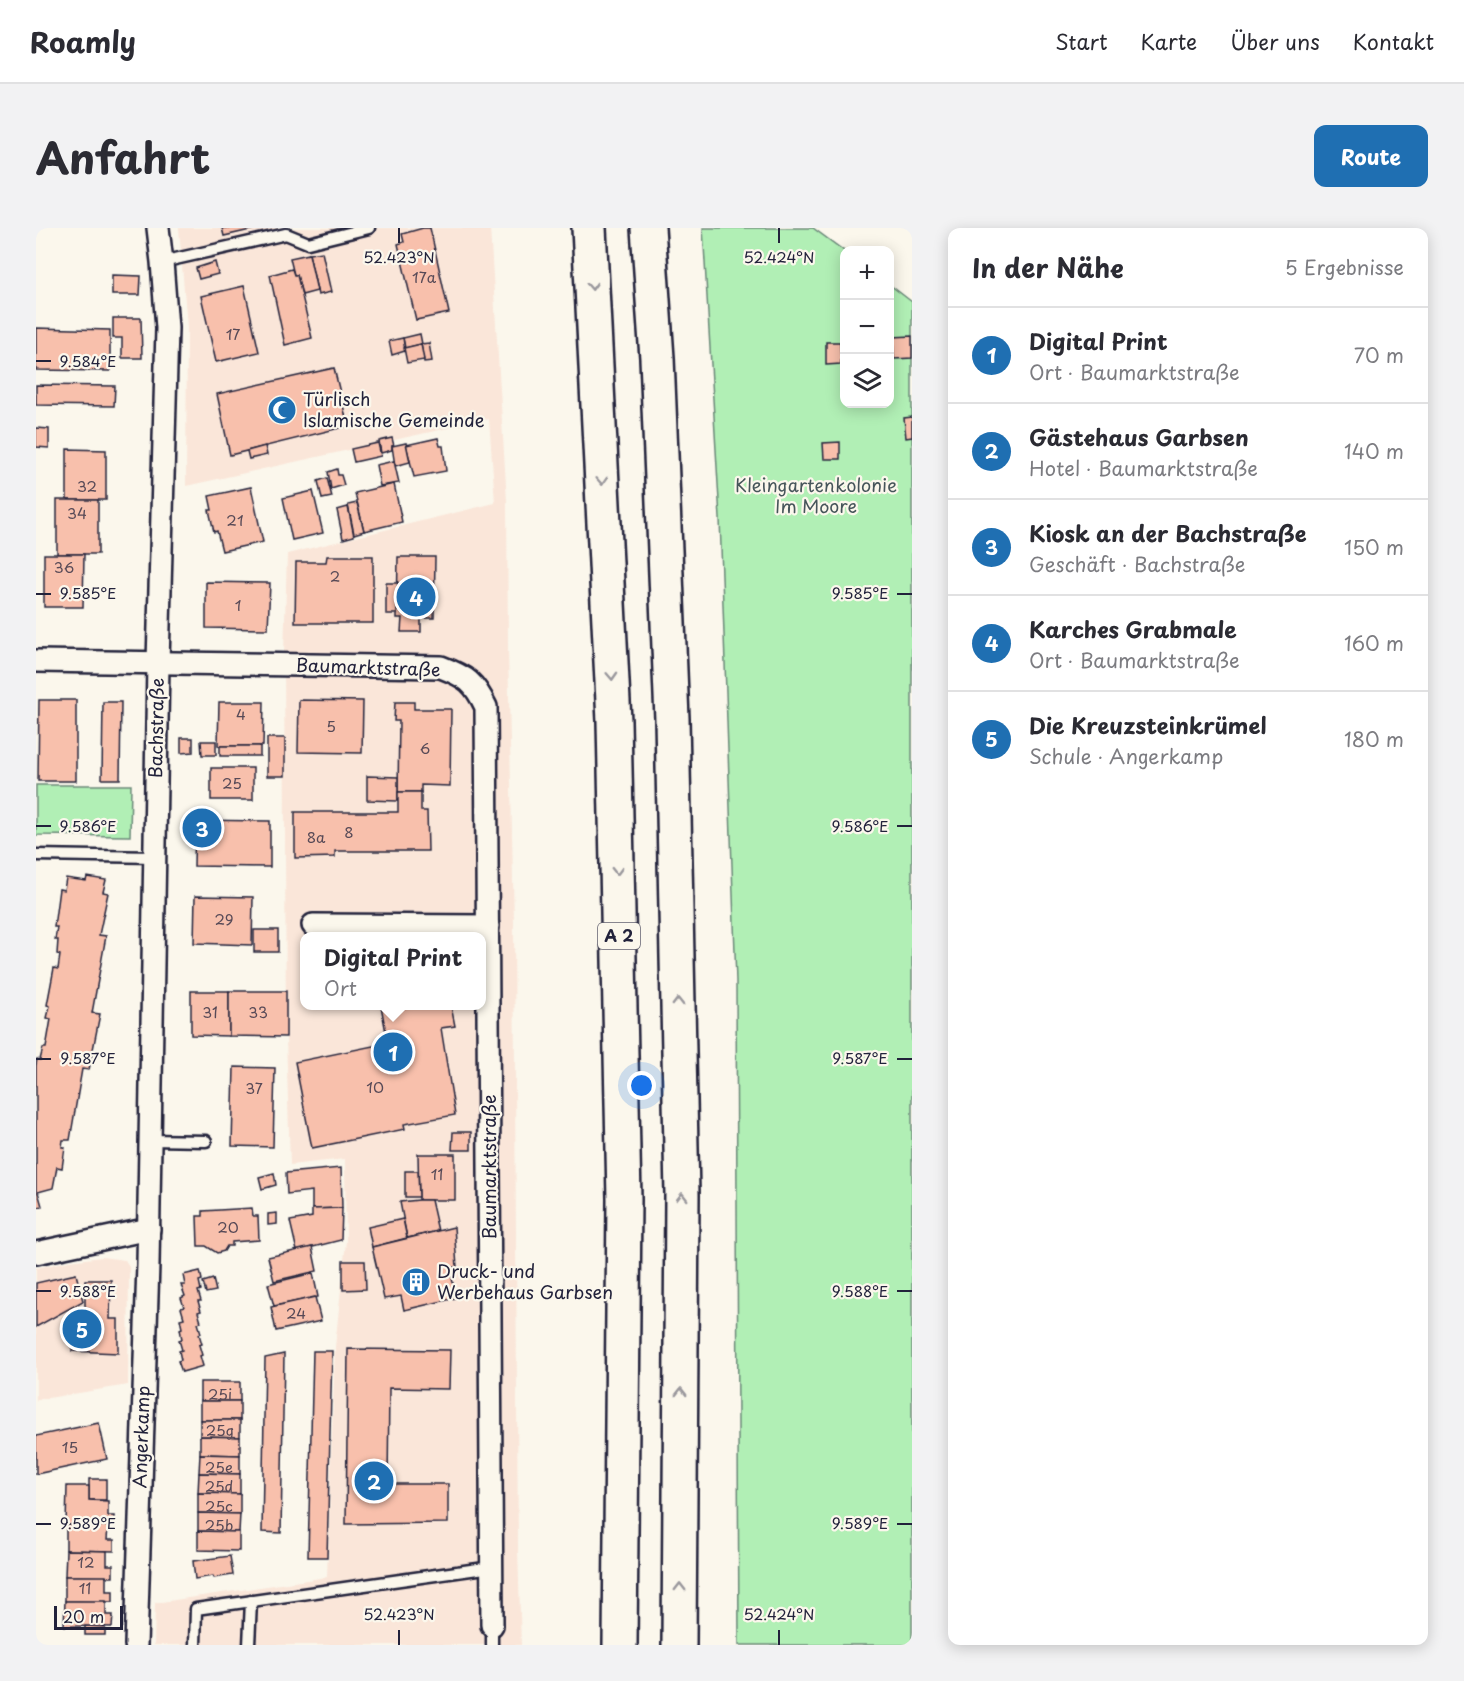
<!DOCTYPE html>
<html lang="de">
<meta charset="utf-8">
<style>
body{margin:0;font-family:"Playpen Sans",sans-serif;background:#f2f2f3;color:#2b2b33}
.controls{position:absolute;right:18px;top:18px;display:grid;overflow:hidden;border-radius:12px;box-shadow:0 3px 15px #0003}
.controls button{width:54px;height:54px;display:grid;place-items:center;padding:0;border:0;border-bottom:2px solid #e1e1e2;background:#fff;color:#2b2b33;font:30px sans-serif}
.scale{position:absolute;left:18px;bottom:15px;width:69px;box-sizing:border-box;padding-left:6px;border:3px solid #22223b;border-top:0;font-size:16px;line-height:21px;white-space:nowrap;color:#22223b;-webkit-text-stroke:4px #fbf7ec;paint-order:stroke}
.you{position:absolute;left:606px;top:858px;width:21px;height:21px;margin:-15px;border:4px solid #fff;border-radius:50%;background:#1a73e8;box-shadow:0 0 0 9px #1a73e833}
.badge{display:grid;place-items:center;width:39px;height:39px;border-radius:50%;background:#1f6fb2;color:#fff;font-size:20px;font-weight:700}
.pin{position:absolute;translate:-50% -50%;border:3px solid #fff;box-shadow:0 2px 6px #0006}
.popup{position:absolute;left:264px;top:704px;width:186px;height:78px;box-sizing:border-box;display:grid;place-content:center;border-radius:12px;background:#fff;filter:drop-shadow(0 2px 4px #0005);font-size:20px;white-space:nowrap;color:#7c7c81}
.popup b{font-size:22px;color:#2b2b33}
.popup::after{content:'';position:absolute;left:50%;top:100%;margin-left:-12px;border:12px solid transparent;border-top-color:#fff}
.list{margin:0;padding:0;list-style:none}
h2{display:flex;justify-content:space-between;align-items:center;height:78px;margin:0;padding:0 24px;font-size:26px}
h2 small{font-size:20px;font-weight:400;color:#7c7c81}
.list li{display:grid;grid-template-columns:39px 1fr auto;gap:18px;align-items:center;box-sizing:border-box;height:96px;padding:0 24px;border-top:2px solid #e1e1e2}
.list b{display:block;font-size:22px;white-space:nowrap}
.list p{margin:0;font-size:20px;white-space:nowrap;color:#7c7c81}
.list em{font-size:20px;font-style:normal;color:#7c7c81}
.icon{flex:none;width:33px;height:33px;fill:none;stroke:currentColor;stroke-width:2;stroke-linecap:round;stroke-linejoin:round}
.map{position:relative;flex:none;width:876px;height:1417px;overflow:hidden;border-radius:12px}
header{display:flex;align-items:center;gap:36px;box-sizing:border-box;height:84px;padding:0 30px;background:#fff;border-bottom:2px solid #e1e1e2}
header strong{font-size:28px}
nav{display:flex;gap:33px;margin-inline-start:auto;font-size:21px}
.intro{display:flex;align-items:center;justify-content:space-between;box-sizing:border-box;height:144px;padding:0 36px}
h1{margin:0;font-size:42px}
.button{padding:15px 27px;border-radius:12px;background:#1f6fb2;color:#fff;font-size:21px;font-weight:700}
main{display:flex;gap:36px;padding:0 36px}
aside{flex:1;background:#fff;border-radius:12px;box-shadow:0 3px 15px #0003}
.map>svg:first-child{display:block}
</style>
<header>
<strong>Roamly</strong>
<nav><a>Start</a><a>Karte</a><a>Über uns</a><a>Kontakt</a></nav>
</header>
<div class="intro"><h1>Anfahrt</h1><a class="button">Route</a></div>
<main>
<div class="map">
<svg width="876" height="1417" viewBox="0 0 876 1417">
<rect width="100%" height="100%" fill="#fbf7ec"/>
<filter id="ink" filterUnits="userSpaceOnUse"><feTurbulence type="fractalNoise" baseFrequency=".0167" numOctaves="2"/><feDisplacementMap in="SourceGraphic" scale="12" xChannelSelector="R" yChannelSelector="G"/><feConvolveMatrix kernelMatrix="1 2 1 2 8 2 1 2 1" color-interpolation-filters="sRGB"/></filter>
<g filter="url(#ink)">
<!-- built -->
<g fill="#fae6d9" fill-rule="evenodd">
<path d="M143,0H454L471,273L472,421L478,696L482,1322L485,1417H118L119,1375L291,1349L299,1119L310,1013L309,931L254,937L250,809L248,425L251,326L459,275L453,191L150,258L151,99ZM268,708H446V778H268Z"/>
<path d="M66,1029L89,1032L93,1038L92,1157L0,1172V1040L33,1033Z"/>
</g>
<!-- green -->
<g fill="#b1efb5" stroke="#6a8878" stroke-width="1.5">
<path d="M667,0H777L808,23V176H854V57L876,74V1417H703L700,753L684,290Z"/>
<path d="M0,557H95L94,608L0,607Z"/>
</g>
<!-- building -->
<g fill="#f8c0ac" stroke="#22223b" stroke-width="1.5">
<path d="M186,0H223L188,8Z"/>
<path d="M387,0H394L413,85L380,92L362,16L368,14L366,6Z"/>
<path d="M286,24L295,64L282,67L273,26Z"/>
<path d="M273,26L281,63L266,67L261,47H258L254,30Z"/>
<path d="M179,34L182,46L163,51L160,40Z"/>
<path d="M256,41L258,47H261L276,110L249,117L234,47Z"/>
<path d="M76,47L105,48L104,67H76Z"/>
<path d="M208,58L223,124L180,134L165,68Z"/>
<path d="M77,90H105L106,130H86V110H77Z"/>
<path d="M0,100L74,102V143L0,142Z"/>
<path d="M384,106L386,116L369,120L367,110Z"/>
<path d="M876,108V130L858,131L857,109Z"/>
<path d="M367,110L369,123L356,127L353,113Z"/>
<path d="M790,114H804L805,136L790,137Z"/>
<path d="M393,115L396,133L388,134L385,116Z"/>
<path d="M385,116L388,132L371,135L368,120Z"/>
<path d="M298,140L312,198L194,227L181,166Z"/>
<path d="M0,157L79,158L78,178L0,177Z"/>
<path d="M876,189V209L870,210L868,190Z"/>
<path d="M0,200L13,201V220L0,219Z"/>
<path d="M356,210L358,218H356V222L345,225L343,213Z"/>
<path d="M402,210L404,218H407L410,243L378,249L370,217Z"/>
<path d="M804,214V231H788L787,215Z"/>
<path d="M342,215L345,228L318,234L315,221Z"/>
<path d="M370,215L374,234L359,238L356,218Z"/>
<path d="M229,218L231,227L213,231L211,223Z"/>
<path d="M31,221L70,222V272H31Z"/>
<path d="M358,233L363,255L344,258L340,237Z"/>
<path d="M301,241L302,247H305L308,257L295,261L292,244Z"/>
<path d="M291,250L296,269L286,271L282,253Z"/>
<path d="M358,256L366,294L328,303L319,265Z"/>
<path d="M215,259L227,314L186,323L181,303L178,304L173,282H176L173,268Z"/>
<path d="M277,263L287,305L256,312L247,270Z"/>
<rect x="21" y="272" width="41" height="54"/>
<path d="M321,275L328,303L318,306L312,277Z"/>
<path d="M312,279L318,308L307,311L301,282Z"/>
<path d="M8,326H48L47,379H8Z"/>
<path d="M291,328H337V395H259L260,334H290Z"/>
<path d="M362,329H399L398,390H385V404H365L366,390H361Z"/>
<path d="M170,354L234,355L232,401L170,400Z"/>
<path d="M350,355H362L361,386H350Z"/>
<path d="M3,472H40V553H2Z"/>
<path d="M263,472L327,473L326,525L262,524Z"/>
<path d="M67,474H85L84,551H66Z"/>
<path d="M183,474H228L227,518H182Z"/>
<path d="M359,474H378V481H415L414,558L385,557V564H362L363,493H358Z"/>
<path d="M145,510H157V524L145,525Z"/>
<rect x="231" y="510" width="18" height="38"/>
<path d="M165,513H180V527H166Z"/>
<rect x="184" y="518" width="40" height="10"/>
<rect x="175" y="540" width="42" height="32"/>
<path d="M331,548L362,549V573L331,572Z"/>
<path d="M362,564H385V583H391L392,623H299V629L259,630V584H362Z"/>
<path d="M159,592L234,593V639L158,638Z"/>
<path d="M51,649L70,652L67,664L72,665L63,707L70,708L56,785L64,786L53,842L46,841L34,912H27L26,919H29L26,940L21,939L17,960L2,964L6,978L0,980V838L1,831L4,832L7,820H10L15,791L11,790L14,778L11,777L18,740L22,741L24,727L21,726L22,712H19L21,699H18L23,661L28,662L30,650L50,653Z"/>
<path d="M159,668L217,669L216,717L158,715Z"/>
<rect x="218" y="702" width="24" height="22"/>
<path d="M155,763H193V808L155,807Z"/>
<path d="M193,763H250V809L193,808Z"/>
<path d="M345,778H415L419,798L405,800L419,887L368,896L369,901L276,920L259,834L352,815Z"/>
<path d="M198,839L239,840L237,919L196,918Z"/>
<path d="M417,904H435V922H416Z"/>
<path d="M382,926H419V972H383Z"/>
<path d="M305,940L306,980L276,981V963L251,966L250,945Z"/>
<path d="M369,943H382L383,969H369Z"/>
<path d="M238,945L240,957L226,961L223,949Z"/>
<path d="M383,972H395L402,1003L371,1010L364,974Z"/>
<path d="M216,980L217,988H222L223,1012L196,1014V1018H191L188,1023L181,1025L170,1018H162L161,988H167V983Z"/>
<path d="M306,980L305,1012L261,1023L254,993L276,989V981Z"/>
<path d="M241,985V996L232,997V986Z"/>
<path d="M367,991L371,1010L336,1019L332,999Z"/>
<path d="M418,999L421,1039L414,1040L420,1070L368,1082L365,1068L348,1071L336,1019Z"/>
<path d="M276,1019L281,1043L238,1053L232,1029Z"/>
<path d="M307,1033H329L330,1061L307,1062Z"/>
<path d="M164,1043L166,1052L163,1053L165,1062L162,1063L165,1073H162L165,1083L162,1084L165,1094L162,1095L165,1105L163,1106L166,1116L163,1117L166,1127L164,1128L167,1138L146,1144L142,1133L145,1132L143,1123L146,1122L143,1112L146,1111L144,1101L146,1100L144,1091L148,1090L145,1080L148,1079L145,1070L149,1068L145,1057H149L147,1047Z"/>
<path d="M277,1045L282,1069L238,1078L232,1056Z"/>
<path d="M40,1046L47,1073L0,1099V1055Z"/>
<path d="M177,1051L180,1063L170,1065L167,1054Z"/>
<path d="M49,1052H75L74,1091H82V1125L36,1123V1091H49Z"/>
<path d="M279,1069L285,1093L240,1103L235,1079Z"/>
<path d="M312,1121L414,1122L413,1161L353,1160L352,1256H412V1295L310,1296Z"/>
<path d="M277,1123H296L291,1329H272Z"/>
<path d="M248,1126L245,1305L226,1304L229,1130Z"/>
<rect x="164" y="1154" width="40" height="19"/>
<rect x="164" y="1173" width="40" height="19"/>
<path d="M164,1192H204V1209L164,1208Z"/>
<path d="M63,1195L71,1231L0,1246V1208Z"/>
<path d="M164,1208L204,1209V1227L164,1226Z"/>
<path d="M164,1226L204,1227V1246L163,1245Z"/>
<path d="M163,1245L204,1246V1266L162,1265Z"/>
<rect x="53" y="1251" width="17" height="21"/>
<path d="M31,1258H53V1272L72,1273V1288H78V1298L30,1297Z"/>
<path d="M162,1265L204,1266V1286L162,1285Z"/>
<path d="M162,1285L204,1286L203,1304L162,1303Z"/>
<path d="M30,1297L72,1298L71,1312H78V1323L30,1322Z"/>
<path d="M162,1303L203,1304V1323L162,1322Z"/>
<path d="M30,1322L71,1323V1337H77V1349L29,1348Z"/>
<path d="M194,1328L197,1347L178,1350L177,1348L159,1351L157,1333Z"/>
<path d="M29,1348H70V1363H77V1374L29,1373Z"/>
<path d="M29,1373H70V1387H77L76,1399L28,1398Z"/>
<path d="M49,1398L69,1399V1407H49Z"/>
</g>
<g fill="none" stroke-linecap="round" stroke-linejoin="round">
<!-- lane casing -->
<g stroke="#22223b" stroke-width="15">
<g id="lane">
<path d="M126,34L250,6L272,15L333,0"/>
<path d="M0,627L119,629"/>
<path d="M114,912L170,913"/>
<path d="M159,1417L160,1381L456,1339"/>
<path d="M213,1417L215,1373"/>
<path d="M456,1417V1397"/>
</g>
</g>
<!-- street casing -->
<g stroke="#22223b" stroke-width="26">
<g id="street">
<path d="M0,433L405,439C431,449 438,454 450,479L456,1397"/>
<path d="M277,697L452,698"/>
<path d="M0,1025L113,1001"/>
<path d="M100,1417L112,1036L122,435L131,100L126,34L122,0"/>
</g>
</g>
<!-- highway casing -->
<g stroke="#22223b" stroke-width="38">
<g id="highway">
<path d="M553,0L578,493L588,971L584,1417"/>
<path d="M612,0L621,130L636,491L646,967L643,1417"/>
</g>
</g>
<!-- lane -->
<use href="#lane" stroke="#fbf7ec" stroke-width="10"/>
<!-- street -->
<use href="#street" stroke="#fbf7ec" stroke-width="21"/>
<!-- highway -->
<use href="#highway" stroke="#fbf7ec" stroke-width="33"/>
</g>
<!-- one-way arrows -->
<defs><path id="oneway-chevron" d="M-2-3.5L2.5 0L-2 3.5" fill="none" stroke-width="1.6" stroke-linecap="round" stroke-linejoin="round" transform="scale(1.5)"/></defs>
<g stroke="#99979c">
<use href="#oneway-chevron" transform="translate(556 58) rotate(87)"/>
<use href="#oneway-chevron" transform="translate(566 253) rotate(87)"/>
<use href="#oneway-chevron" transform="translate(576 448) rotate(87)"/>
<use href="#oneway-chevron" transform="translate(581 643) rotate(89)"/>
<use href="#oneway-chevron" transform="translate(642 774) rotate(-91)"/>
<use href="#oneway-chevron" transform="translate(646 969) rotate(-90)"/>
<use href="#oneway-chevron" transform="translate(645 1164) rotate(-90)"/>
<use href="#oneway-chevron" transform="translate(644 1359) rotate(-90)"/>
</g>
</g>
<!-- ticks -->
<path fill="none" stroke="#22223b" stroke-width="2" d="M363,0V15M743,0V15M0,133H15M0,366H15M861,366H876M0,598H15M861,598H876M0,831H15M861,831H876M0,1063H15M861,1063H876M0,1296H15M861,1296H876M363,1402V1417M743,1402V1417"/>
<!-- icons -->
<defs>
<g id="mosque-disc" transform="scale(1.5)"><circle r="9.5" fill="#1f6fb2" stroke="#fbf7ec"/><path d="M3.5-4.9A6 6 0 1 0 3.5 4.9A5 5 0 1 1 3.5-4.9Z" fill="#fff"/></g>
<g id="building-disc" transform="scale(1.5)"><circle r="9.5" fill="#1f6fb2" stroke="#fbf7ec"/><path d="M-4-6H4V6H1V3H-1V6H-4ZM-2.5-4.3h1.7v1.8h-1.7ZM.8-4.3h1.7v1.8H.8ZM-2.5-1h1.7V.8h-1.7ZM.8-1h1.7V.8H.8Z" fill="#fff"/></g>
</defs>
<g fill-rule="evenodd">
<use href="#mosque-disc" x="246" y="182"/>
<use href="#building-disc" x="380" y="1054"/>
</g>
<g text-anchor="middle" stroke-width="4.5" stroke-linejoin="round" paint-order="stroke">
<!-- number labels -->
<g font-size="15" fill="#584a57">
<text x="388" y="55">17a</text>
<text x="197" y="112">17</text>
<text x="51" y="264">32</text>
<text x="41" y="291">34</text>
<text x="199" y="298">21</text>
<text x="28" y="345">36</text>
<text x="299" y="354">2</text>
<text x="202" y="383">1</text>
<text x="205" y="492">4</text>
<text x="295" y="504">5</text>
<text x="389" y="526">6</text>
<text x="196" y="561">25</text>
<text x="313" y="610">8</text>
<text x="280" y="615">8a</text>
<text x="188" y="697">29</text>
<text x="174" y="790">31</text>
<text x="222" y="790">33</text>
<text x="339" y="865">10</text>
<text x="218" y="866">37</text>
<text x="401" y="952">11</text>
<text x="192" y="1005">20</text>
<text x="260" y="1091">24</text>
<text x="184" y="1172">25i</text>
<text x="184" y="1208">25g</text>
<text x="34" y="1225">15</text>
<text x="183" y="1245">25e</text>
<text x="183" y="1264">25d</text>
<text x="183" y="1284">25c</text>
<text x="183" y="1303">25b</text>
<text x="50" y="1340">12</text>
<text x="49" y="1366">11</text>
</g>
<!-- shield labels -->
<rect fill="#fbf7ec" stroke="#636270" stroke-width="1.5" x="562" y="695" width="42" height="26" rx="4.5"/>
<g font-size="16" font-weight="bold" fill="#22223b">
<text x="583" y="714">A 2</text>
</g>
<!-- poi labels -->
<g font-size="18" fill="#22223b" stroke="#fbf7ec" text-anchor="start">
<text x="267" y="178">Türlisch<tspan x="267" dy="21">Islamische Gemeinde</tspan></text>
<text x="401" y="1050">Druck- und<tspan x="401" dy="21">Werbehaus Garbsen</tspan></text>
</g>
<!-- park labels -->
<g font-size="18" fill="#46555a" stroke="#fbf7ec">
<text x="780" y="264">Kleingartenkolonie<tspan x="780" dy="21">Im Moore</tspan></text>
</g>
<!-- street labels -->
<g font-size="18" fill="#22223b" stroke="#fbf7ec">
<text transform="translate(332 440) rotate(2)" y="6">Baumarktstraße</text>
<text transform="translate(121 500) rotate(-89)" y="6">Bachstraße</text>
<text transform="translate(454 939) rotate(-90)" y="6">Baumarktstraße</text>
<text transform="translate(106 1209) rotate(-88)" y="6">Angerkamp</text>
</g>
</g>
<g font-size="15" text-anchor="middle" fill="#22223b" stroke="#fbf7ec" stroke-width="4.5" stroke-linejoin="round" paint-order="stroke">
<text x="363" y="35">52.423°N</text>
<text x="743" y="35">52.424°N</text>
<text x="52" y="139">9.584°E</text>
<text x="824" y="371">9.585°E</text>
<text x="52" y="371">9.585°E</text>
<text x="52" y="604">9.586°E</text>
<text x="824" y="604">9.586°E</text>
<text x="824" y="836">9.587°E</text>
<text x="52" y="836">9.587°E</text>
<text x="52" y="1069">9.588°E</text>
<text x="824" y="1069">9.588°E</text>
<text x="824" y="1301">9.589°E</text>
<text x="52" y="1301">9.589°E</text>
<text x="363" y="1392">52.423°N</text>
<text x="743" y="1392">52.424°N</text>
</g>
</svg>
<div class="controls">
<button>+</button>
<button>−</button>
<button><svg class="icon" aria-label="layers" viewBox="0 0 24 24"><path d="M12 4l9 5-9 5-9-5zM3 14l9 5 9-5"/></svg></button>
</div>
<div class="scale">20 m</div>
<div class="you"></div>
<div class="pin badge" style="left:357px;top:824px">1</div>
<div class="popup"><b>Digital Print</b>Ort</div>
<div class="pin badge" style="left:338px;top:1253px">2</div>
<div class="pin badge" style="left:166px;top:600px">3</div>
<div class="pin badge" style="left:380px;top:369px">4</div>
<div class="pin badge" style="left:46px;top:1101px">5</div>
</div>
<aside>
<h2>In der Nähe<small>5 Ergebnisse</small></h2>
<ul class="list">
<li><span class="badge">1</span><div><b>Digital Print</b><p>Ort · Baumarktstraße</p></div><em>70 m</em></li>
<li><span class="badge">2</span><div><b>Gästehaus Garbsen</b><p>Hotel · Baumarktstraße</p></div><em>140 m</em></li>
<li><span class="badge">3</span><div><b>Kiosk an der Bachstraße</b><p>Geschäft · Bachstraße</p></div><em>150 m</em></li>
<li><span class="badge">4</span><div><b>Karches Grabmale</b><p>Ort · Baumarktstraße</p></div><em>160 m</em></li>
<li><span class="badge">5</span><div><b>Die Kreuzsteinkrümel</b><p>Schule · Angerkamp</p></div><em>180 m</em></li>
</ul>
</aside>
</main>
